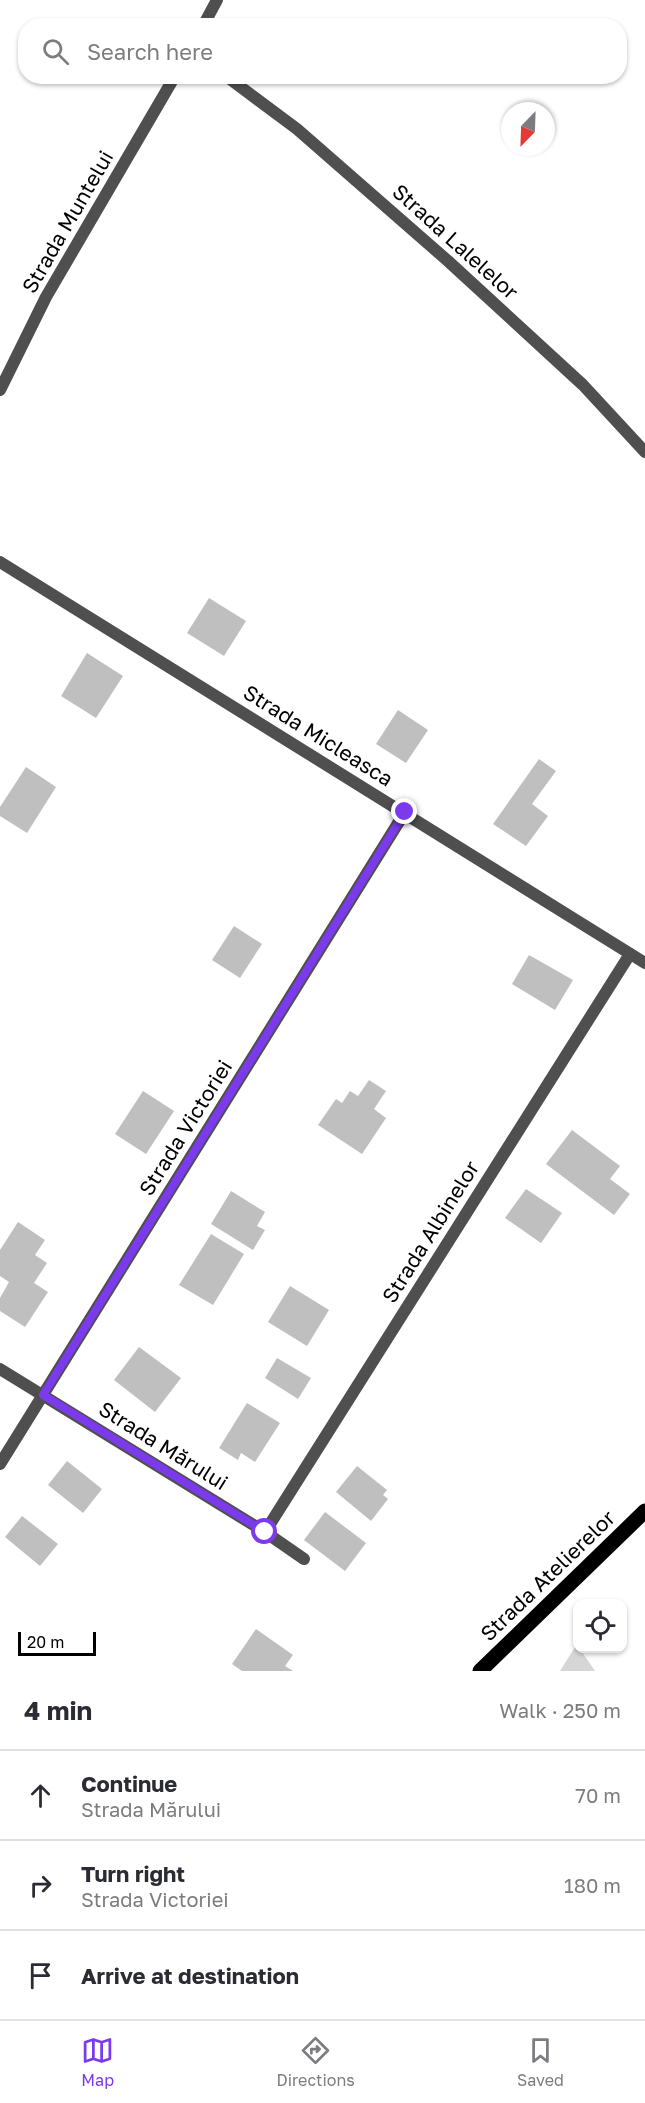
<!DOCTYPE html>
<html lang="en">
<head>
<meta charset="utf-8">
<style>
  :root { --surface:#fff; --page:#f7f7f7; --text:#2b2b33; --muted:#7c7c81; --line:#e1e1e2; --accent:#7c3aed }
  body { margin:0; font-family:"Golos Text",sans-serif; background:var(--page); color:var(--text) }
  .controls { position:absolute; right:18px; bottom:18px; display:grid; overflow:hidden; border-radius:12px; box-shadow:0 2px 4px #0004 }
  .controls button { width:54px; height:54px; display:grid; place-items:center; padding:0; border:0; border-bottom:2px solid var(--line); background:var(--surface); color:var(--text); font:30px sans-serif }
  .compass { position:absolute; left:501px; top:102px; width:54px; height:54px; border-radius:50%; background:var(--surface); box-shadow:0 2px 4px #0004; rotate:203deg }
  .scale { position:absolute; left:18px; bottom:15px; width:78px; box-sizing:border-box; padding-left:6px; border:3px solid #000; border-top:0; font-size:16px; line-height:21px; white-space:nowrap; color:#000; -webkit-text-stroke:4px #fff; paint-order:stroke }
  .stop { position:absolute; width:18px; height:18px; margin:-14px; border:4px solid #7c3aed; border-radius:50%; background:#fff }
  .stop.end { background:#7c3aed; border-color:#fff; box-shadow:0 2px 6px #0008 }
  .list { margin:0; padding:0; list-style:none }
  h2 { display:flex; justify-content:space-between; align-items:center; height:78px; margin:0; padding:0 24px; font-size:26px }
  h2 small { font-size:20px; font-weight:400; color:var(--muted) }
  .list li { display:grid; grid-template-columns:39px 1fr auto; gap:18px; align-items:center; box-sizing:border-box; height:90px; padding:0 24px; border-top:2px solid var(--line) }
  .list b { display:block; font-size:22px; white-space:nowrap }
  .list p { margin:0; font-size:20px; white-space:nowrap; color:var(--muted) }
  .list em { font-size:20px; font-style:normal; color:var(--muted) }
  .icon { flex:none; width:33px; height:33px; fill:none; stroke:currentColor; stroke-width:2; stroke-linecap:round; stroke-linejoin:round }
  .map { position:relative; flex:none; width:645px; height:1671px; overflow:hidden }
  .search { position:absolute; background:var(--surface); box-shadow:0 2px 4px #0004; left:18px; right:18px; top:18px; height:66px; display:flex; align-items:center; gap:15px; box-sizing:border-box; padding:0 21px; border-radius:24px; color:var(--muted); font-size:22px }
  .sheet { height:348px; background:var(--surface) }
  nav { display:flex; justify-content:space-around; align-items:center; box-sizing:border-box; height:84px; border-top:2px solid var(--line); background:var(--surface); font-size:16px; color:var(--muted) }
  nav a { display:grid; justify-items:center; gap:3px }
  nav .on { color:var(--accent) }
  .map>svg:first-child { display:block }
</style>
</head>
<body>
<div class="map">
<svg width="645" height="1671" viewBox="0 0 645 1671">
  <rect width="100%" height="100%" fill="#fff"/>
  <path fill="#d6d6d6" d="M577,1644L578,1648L580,1649L595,1671H560Z"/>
  <g fill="#bfbfbf">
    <path d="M209,598L246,621L224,656L187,633Z"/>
    <path d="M87,653L123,676L96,718L61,696Z"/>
    <path d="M398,710L428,730L406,763L376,744Z"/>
    <path d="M539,759L556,771L532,804L548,816L526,846L493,824Z"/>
    <path d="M26,767L56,787L27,833L0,816V807Z"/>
    <path d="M234,926L262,944L240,978L212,960Z"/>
    <path d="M529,955L573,980L555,1010L512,984Z"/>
    <path d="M369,1080L386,1091L374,1109L386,1118L362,1154L318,1125L336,1099L342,1103L350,1091L358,1096Z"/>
    <path d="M143,1091L174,1111L146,1154L115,1134Z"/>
    <path d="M572,1130L620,1166L610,1179L630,1194L614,1215L546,1164Z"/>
    <path d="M526,1189L562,1213L541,1243L505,1218Z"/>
    <path d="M231,1191L265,1212L257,1226L265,1230L253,1250L211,1224Z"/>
    <path d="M18,1222L45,1240L35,1255L47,1263L34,1283L48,1292L25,1327L0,1311V1298L9,1282L0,1276V1250Z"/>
    <path d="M211,1234L244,1254L213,1305L179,1285Z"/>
    <path d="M290,1286L329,1310L307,1346L268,1322Z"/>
    <path d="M139,1347L181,1378L155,1412L114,1380Z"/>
    <path d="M277,1358L311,1378L298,1399L265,1378Z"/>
    <path d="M247,1403L280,1423L255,1462L241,1453L238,1460L219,1448Z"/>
    <path d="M67,1461L102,1489L83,1513L48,1485Z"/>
    <path d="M357,1466L387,1490L383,1495L388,1499L371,1521L336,1492Z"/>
    <path d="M325,1512L366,1543L345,1571L304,1540Z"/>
    <path d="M22,1516L58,1544L40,1566L5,1537Z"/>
    <path d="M256,1629L293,1655L285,1666L293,1671H242L232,1664Z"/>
  </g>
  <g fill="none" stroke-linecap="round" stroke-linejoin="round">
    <g stroke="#4f4f4f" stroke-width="12">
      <path d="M203,26L217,0"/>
      <path d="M226,76L297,129L448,261L583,385L645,452"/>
      <path d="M0,390L46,297L175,76"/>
      <path d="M0,562L645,963"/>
      <path d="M0,1369L265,1532L304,1559"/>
      <path d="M0,1464L405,812"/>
      <path d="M265,1532L630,954"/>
    </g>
    <path stroke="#000" stroke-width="15" d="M480,1671L645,1511"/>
  </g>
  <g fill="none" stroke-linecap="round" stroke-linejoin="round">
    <path stroke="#7c3aed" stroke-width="8" d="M265,1532L43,1395L405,812"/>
  </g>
  <g text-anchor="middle" stroke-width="6" stroke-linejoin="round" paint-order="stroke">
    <g font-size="21" fill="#000" stroke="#fff">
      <text transform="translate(68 222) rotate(-60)" y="7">Strada Muntelui</text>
      <text transform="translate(455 242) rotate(42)" y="7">Strada Lalelelor</text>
      <text transform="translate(318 736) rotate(32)" y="7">Strada Micleasca</text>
      <text transform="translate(186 1128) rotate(-58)" y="7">Strada Victoriei</text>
      <text transform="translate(431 1232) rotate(-58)" y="7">Strada Albinelor</text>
      <text transform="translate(163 1446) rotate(32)" y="7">Strada Mărului</text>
      <text transform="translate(548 1576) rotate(-44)" y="7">Strada Atelierelor</text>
    </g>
  </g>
</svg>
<div class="controls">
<button><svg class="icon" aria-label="locate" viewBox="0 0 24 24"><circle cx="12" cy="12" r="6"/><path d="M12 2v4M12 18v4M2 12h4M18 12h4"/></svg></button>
</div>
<svg class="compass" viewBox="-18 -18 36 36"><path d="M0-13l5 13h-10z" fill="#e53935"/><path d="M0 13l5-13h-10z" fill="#7c7c81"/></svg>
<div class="scale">20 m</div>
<div class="stop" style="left:265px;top:1532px"></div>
<div class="stop end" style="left:405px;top:812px"></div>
<div class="search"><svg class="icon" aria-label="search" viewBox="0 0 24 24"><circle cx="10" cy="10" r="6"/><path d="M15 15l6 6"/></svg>Search here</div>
</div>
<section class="sheet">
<h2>4 min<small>Walk · 250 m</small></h2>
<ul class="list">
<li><svg class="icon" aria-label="ahead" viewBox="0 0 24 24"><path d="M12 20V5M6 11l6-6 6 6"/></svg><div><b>Continue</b><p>Strada Mărului</p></div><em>70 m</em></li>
<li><svg class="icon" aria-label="right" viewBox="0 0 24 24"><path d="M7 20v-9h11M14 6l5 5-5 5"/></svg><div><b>Turn right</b><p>Strada Victoriei</p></div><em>180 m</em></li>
<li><svg class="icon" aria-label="arrive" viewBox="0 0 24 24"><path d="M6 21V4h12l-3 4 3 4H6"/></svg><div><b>Arrive at destination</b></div></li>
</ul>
</section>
<nav>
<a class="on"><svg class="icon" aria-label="map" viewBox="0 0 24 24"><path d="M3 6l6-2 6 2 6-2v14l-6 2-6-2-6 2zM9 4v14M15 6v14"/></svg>Map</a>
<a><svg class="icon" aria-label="directions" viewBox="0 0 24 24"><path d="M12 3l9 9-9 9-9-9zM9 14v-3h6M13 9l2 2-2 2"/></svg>Directions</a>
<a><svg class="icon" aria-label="saved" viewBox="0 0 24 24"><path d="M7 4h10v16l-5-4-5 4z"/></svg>Saved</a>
</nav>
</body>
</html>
